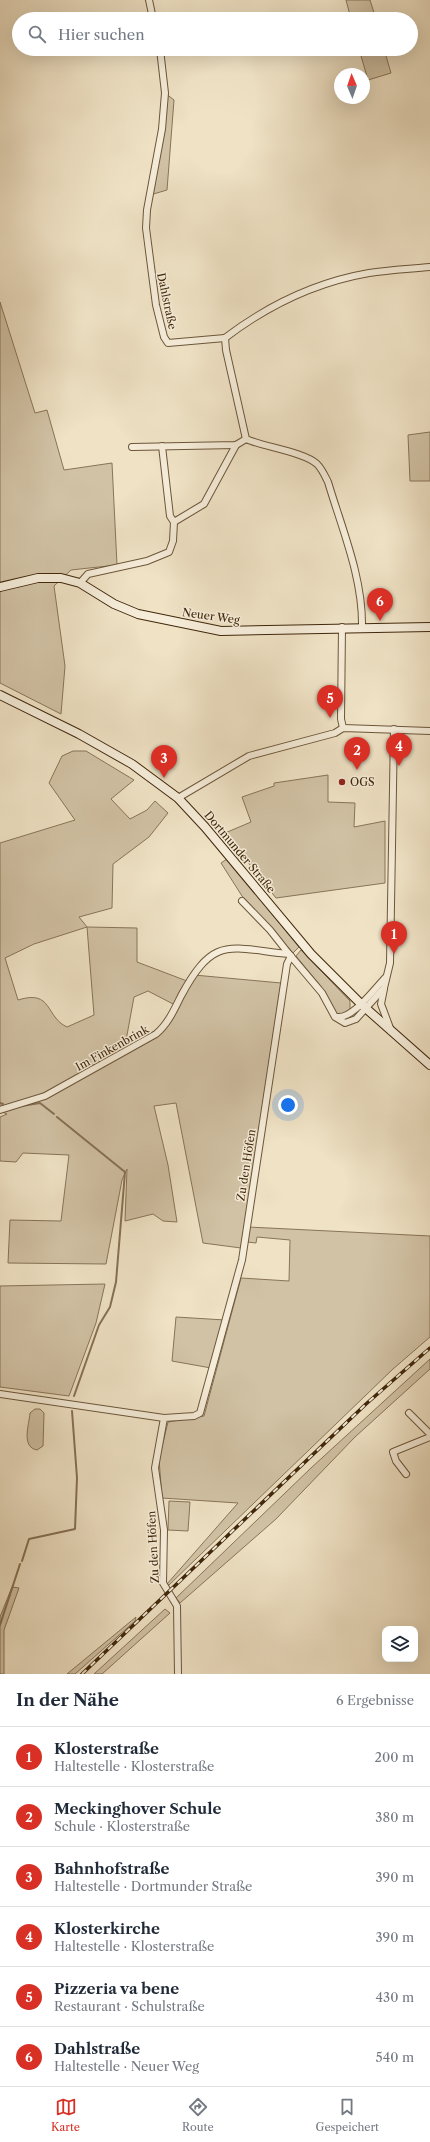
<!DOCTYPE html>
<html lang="de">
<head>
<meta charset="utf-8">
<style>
  :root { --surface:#fff; --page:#f2f2f3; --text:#1f2937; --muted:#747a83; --line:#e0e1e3; --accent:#d93025 }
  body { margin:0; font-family:"Libre Caslon Text",serif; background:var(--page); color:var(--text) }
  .controls { position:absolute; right:12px; bottom:12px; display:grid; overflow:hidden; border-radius:8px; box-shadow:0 4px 16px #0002 }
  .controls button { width:36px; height:36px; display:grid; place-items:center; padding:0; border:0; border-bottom:1px solid var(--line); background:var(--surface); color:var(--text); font:20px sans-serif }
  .compass { position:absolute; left:334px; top:68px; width:36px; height:36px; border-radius:50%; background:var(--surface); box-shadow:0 4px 16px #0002; rotate:358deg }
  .you { position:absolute; left:288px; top:1105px; width:14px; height:14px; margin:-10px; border:3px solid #fff; border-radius:50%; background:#1a73e8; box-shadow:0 0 0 6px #1a73e833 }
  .badge { display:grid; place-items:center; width:26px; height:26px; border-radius:50%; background:var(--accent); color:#fff; font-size:13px; font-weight:700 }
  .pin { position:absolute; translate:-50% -33px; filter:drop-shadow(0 1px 2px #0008) }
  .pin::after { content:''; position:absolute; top:21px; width:14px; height:12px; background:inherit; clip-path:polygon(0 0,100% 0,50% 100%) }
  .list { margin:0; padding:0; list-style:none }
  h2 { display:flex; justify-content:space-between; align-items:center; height:52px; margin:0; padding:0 16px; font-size:17px }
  h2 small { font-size:13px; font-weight:400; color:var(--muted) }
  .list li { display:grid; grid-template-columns:26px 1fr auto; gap:12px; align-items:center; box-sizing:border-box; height:60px; padding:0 16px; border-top:1px solid var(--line) }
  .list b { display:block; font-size:15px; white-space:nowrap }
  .list p { margin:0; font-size:13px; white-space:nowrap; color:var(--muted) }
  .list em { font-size:13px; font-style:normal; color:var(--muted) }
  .icon { flex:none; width:22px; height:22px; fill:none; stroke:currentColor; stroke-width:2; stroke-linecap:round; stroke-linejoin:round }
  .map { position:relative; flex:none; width:430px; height:1674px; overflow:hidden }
  .search { position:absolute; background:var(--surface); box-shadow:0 4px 16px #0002; left:12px; right:12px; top:12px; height:44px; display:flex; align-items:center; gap:10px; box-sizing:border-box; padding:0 14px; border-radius:22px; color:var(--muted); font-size:15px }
  .sheet { height:412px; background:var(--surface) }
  nav { display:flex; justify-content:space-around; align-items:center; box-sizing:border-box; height:56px; border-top:1px solid var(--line); background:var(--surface); font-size:11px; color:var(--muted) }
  nav a { display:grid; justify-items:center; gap:2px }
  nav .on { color:var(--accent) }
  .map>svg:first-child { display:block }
</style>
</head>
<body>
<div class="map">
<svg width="430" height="1674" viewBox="0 0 430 1674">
  <rect width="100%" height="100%" fill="#efe2c5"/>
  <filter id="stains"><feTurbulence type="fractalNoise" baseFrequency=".005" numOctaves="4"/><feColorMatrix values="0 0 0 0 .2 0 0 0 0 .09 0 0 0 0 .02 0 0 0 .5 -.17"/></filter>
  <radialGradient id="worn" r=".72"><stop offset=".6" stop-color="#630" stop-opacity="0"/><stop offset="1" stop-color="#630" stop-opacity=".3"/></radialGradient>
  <g fill="#d1c2a5" stroke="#887458" fill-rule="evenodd">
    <path d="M346,0H370L376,19H351Z"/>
    <path d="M359,49H384L391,73L368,80Z"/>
    <path d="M165,93L174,100L167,190L150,195Z"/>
    <path d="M0,302L35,413L47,410L64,470L112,463L117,565L71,570L54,586L65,666L61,714L0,683Z"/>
    <path d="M430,432V481H410L408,435Z"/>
    <path d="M73,751H86L134,780L111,799L130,819L147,810L155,801L168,813L149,837L113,864L112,908L79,917L87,927L137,928V962L187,981L175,1005L148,991L134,997L125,1046L127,1050L156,1036L194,975L281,983L241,1248L203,1243L176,1103L154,1106L168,1165L177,1222L163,1221L153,1214L125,1221L127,1169L122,1180L106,1264L8,1263L10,1220L61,1221L69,1155L23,1153L16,1162L0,1161V1117L7,1114L0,1111V843L75,820L49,783L62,756ZM87,927L94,1015L67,1027C45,1017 53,989 18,1000L5,958L34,944Z"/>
    <path d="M328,775V802L355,803L354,827L385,821V883L276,898L225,833L251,822L242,797L274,786V783Z"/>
    <path d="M227,859L299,947L293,953L242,896L221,863Z"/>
    <path d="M301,950L350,1001V1009L347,1013L338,1014L335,1012L320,985L296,956Z"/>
    <path d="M248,1227L430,1236V1337L393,1369L169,1585L167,1584L238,1503L162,1498L159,1459L168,1422L204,1416L241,1278L289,1281L290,1240L257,1237L256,1243L247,1242Z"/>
    <path d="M105,1284L96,1323L69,1396L0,1387V1286Z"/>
    <path d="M176,1317L225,1320L211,1368L172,1361Z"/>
    <path d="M430,1359V1369L355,1437L276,1519L180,1603L176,1598L311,1468Z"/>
    <path d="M35,1409H40L44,1413L43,1446L37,1450C21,1447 29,1425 30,1413Z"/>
    <path d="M169,1501L190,1502L188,1531L168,1530Z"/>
    <path d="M12,1587L19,1588L4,1630V1674H0V1617Z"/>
    <path d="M165,1609L170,1613L102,1674H94Z"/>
    <path d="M136,1617L135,1621L75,1674H67Z"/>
  </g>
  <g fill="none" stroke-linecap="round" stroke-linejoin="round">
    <g stroke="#867154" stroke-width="2">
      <path d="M0,1103L3,1104"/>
      <path d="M21,1106L40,1103L54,1114"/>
      <path d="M57,1117L125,1172L116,1282L110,1307L99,1325L74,1396"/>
      <path d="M22,1561L29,1539L75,1529L77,1478L72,1411"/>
      <path d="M0,1625L20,1564"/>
    </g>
    <g stroke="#6c5639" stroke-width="8">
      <g id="street">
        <path d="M149,0L153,19"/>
        <path d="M160,49L165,93L162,129L147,210L146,228L156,305L164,337L168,343L225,338"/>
        <path d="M225,338L226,350L246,439C264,447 304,452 317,464C322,469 325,476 328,482C342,529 363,578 362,627"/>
        <path d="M225,338C267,306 317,282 369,273C389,270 410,269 430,267"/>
        <path d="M162,446L170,516L174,522L204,504L236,445"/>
        <path d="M132,447L236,445L246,439"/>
        <path d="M80,583L88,574L147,561L169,552L173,541L174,522"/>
        <path d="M342,627L341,719L343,728"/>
        <path d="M178,798L249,756L335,733L343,728L430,731"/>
        <path d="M242,901L270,930L289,954"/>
        <path d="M384,989L381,1004L390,1028"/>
        <path d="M337,1017C353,1019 375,988 386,977"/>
        <path d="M0,1110L45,1096L156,1034C168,1024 174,1010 181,996C214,935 228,948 289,954L322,993L335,1017L345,1023L356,1019L384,988L390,963L394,729"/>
        <path d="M0,1394L164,1418"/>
        <path d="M409,1413L430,1434"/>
        <path d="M406,1474L396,1461L393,1452L430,1437"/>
        <path d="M178,1674L177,1606L163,1583L164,1530L155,1468L164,1418L194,1416L200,1413L242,1260L287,964L291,956"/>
      </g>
    </g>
    <g stroke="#40270a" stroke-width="10">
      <g id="secondary">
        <path d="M0,587L38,578H61L80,583L114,604L138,614L221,631L430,627"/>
        <path d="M0,695L79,734L132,764L178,798L205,827L311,954L361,1004L430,1065"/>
      </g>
    </g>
    <use href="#street" stroke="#f5ecd9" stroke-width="6"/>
    <use href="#secondary" stroke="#f5ecd9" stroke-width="8"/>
    <g stroke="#40270a" stroke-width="3.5">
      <path id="rail" d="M82,1674L366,1404L430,1348"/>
    </g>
    <use href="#rail" stroke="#f5ecd9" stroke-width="2" stroke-dasharray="6" stroke-linecap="butt"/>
  </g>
  <circle fill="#8f2418" stroke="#f5ecd9" stroke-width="1.5" cx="342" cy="782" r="4"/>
  <g text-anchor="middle" stroke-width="3" stroke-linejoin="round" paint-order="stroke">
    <g font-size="11" fill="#40270a" stroke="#f5ecd9">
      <text transform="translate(167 301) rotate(78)" y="4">Dahlstraße</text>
      <text transform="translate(211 616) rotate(8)" y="4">Neuer Weg</text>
      <text transform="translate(240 852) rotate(50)" y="4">Dortmunder Straße</text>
      <text transform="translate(112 1048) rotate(-29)" y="4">Im Finkenbrink</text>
      <text transform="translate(246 1165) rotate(-81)" y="4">Zu den Höfen</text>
      <text transform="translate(153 1547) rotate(-93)" y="4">Zu den Höfen</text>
    </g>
    <g font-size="11" fill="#40270a" stroke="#f5ecd9" text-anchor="start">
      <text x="350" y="786">OGS</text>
    </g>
  </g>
  <rect width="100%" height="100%" filter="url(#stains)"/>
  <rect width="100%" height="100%" fill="url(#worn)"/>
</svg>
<div class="controls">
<button><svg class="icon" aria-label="layers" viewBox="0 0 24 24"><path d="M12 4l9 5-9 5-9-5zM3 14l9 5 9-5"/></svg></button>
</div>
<svg class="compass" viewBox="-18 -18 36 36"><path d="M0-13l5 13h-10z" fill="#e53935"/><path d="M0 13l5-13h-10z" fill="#747a83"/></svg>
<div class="you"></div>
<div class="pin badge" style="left:394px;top:954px">1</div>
<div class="pin badge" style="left:357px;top:770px">2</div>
<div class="pin badge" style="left:164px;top:778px">3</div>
<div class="pin badge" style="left:399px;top:766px">4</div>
<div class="pin badge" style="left:330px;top:718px">5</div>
<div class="pin badge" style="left:380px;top:621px">6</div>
<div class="search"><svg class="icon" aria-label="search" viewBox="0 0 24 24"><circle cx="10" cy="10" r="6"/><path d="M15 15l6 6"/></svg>Hier suchen</div>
</div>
<section class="sheet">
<h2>In der Nähe<small>6 Ergebnisse</small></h2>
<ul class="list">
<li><span class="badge">1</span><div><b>Klosterstraße</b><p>Haltestelle · Klosterstraße</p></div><em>200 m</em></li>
<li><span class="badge">2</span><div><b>Meckinghover Schule</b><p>Schule · Klosterstraße</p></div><em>380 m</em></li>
<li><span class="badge">3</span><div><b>Bahnhofstraße</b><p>Haltestelle · Dortmunder Straße</p></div><em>390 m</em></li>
<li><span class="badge">4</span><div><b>Klosterkirche</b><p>Haltestelle · Klosterstraße</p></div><em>390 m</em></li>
<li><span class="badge">5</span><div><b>Pizzeria va bene</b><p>Restaurant · Schulstraße</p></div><em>430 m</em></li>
<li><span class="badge">6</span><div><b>Dahlstraße</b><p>Haltestelle · Neuer Weg</p></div><em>540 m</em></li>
</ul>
</section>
<nav>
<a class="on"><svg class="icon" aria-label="map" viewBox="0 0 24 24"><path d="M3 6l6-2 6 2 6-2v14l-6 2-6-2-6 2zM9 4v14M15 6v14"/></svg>Karte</a>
<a><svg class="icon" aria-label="directions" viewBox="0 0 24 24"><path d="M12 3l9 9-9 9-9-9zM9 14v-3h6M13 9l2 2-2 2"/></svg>Route</a>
<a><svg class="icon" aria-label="saved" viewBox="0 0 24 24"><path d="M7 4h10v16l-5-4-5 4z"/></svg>Gespeichert</a>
</nav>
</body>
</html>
